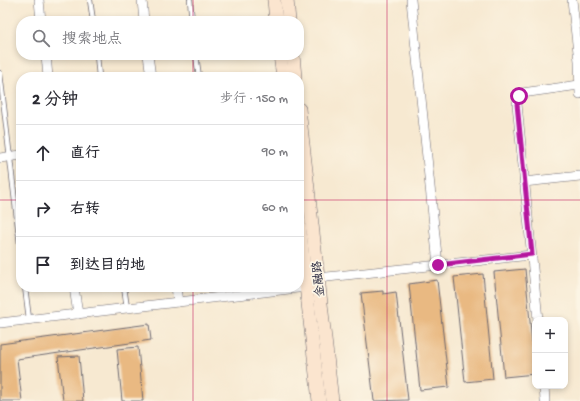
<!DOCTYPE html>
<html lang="zh">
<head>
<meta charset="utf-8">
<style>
  :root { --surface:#fff; --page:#f2f2f3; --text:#2b2b33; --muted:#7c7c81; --line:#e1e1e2 }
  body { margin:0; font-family:"Gochi Hand","LXGW WenKai TC",sans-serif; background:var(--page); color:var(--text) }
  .controls { position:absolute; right:12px; bottom:12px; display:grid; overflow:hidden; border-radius:8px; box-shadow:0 2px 6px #0003 }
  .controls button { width:36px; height:36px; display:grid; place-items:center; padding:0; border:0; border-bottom:1px solid var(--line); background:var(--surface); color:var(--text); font:20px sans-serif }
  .stop { position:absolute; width:12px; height:12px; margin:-9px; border:3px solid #b5179e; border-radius:50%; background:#fff }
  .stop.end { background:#b5179e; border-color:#fff; box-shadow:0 1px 4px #0008 }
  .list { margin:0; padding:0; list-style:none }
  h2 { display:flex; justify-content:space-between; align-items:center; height:52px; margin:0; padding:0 16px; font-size:17px }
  h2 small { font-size:13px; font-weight:400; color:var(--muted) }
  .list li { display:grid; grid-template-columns:26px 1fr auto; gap:12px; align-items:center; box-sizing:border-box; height:56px; padding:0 16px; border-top:1px solid var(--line) }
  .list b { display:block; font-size:15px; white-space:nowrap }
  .list em { font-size:13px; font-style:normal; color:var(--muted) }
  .icon { flex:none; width:22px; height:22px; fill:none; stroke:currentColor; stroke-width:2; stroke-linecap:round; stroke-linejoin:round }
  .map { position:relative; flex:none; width:580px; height:401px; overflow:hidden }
  .search { position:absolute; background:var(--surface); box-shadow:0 2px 6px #0003; left:16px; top:16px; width:288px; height:44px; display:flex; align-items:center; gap:10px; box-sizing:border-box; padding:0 14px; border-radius:16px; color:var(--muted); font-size:15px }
  .panel { position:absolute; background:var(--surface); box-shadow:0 2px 6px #0003; left:16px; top:72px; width:288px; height:220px; border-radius:16px }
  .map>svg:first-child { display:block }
</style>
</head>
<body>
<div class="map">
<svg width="580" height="401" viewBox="0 0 580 401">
  <rect width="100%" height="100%" fill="#fcf5e5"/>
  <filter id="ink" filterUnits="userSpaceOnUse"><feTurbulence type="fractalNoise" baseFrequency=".025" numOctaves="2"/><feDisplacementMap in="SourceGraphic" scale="8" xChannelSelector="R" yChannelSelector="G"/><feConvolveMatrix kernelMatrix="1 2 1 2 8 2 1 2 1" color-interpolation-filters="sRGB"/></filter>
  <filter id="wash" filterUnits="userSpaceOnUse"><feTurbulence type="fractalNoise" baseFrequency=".012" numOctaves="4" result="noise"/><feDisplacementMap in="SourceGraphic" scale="16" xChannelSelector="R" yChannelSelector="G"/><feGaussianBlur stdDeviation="0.9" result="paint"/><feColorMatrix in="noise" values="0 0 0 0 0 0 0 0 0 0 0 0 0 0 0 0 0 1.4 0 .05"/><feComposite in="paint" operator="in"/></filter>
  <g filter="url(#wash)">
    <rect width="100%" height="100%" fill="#f7e9d1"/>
    <g id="blocks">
      <g fill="#e9b982">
        <path d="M525,269L535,374L504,377L494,272Z"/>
        <path d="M483,274L493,379L465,382L454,277Z"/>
        <path d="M437,280L449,387L420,390L409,284Z"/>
        <path d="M383,291V294L396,292L408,400L374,401L361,293Z"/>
        <path d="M149,324L151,340L17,359L22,401H0V344Z"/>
        <path d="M138,347L143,401H122L117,349Z"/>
        <path d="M79,356L83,401H63L58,357Z"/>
      </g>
    </g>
  </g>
  <g filter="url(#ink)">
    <use href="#blocks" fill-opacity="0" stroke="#6d6870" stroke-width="1"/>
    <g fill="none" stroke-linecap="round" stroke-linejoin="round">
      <g stroke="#6d6870" stroke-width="6">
        <g id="service">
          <path d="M90,0L93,21"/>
          <path d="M190,0L192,21"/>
          <path d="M97,55L99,77"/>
          <path d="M196,55L199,77"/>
          <path d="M0,73L21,253"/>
          <path d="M25,287L29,319"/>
          <path d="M124,287L127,308"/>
        </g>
      </g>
      <g stroke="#6d6870" stroke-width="10">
        <g id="minor">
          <path d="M39,0L41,21"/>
          <path d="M142,0L144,21"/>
          <path d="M411,0L438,265"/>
          <path d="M572,0L579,61L580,94"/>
          <path d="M46,55L48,77"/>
          <path d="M148,55L151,77"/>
          <path d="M0,158L21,155"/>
          <path d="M524,182L580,176"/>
          <path d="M318,278L531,255"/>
          <path d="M74,287L78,314"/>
          <path d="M176,287L178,302"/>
          <path d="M538,320L517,104L519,96L522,93L579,85"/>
          <path d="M0,323L306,287"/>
          <path d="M544,386L545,401"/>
        </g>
      </g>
      <g stroke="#6d6870" stroke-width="14">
        <g id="secondary">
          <path d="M274,0L276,21"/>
          <path d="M287,0L289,21"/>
          <path d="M280,55L283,77"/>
          <path d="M293,55L295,77"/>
          <path d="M299,109L332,401"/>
          <path d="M299,223L319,401"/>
        </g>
      </g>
      <use href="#service" stroke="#fff" stroke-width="4.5"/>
      <use href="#minor" stroke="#fff" stroke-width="9"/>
      <use href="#secondary" stroke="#fbe5cf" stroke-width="13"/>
    </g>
  </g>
  <g fill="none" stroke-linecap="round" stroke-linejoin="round" filter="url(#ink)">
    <path stroke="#b5179e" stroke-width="5" d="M438,265L532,254L517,104L519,96"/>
  </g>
  <path fill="none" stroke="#c2185b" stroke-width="1" stroke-opacity="0.55" d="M193,0V21M387,0V401M193,55V77M0,200H21M299,200H580M193,287V401"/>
  <g text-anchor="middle" stroke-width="3.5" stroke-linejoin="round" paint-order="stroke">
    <g font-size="12" fill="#22223b" stroke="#fcf5e5">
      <text transform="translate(318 279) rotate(-96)" y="4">金融路</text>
    </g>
  </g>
</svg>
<div class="controls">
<button>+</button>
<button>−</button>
</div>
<div class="stop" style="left:519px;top:96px"></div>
<div class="stop end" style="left:438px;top:265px"></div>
<div class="search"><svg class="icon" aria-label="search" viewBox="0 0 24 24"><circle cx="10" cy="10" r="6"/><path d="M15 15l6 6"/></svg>搜索地点</div>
<section class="panel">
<h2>2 分钟<small>步行 · 150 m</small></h2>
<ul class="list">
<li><svg class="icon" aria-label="ahead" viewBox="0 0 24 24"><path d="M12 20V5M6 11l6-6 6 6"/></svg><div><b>直行</b></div><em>90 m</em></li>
<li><svg class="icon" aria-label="right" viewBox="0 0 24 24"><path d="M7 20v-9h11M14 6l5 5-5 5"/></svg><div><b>右转</b></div><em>60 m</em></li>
<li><svg class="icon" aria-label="arrive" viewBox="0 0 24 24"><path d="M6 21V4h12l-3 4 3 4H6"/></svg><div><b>到达目的地</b></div></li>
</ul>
</section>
</div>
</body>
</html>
